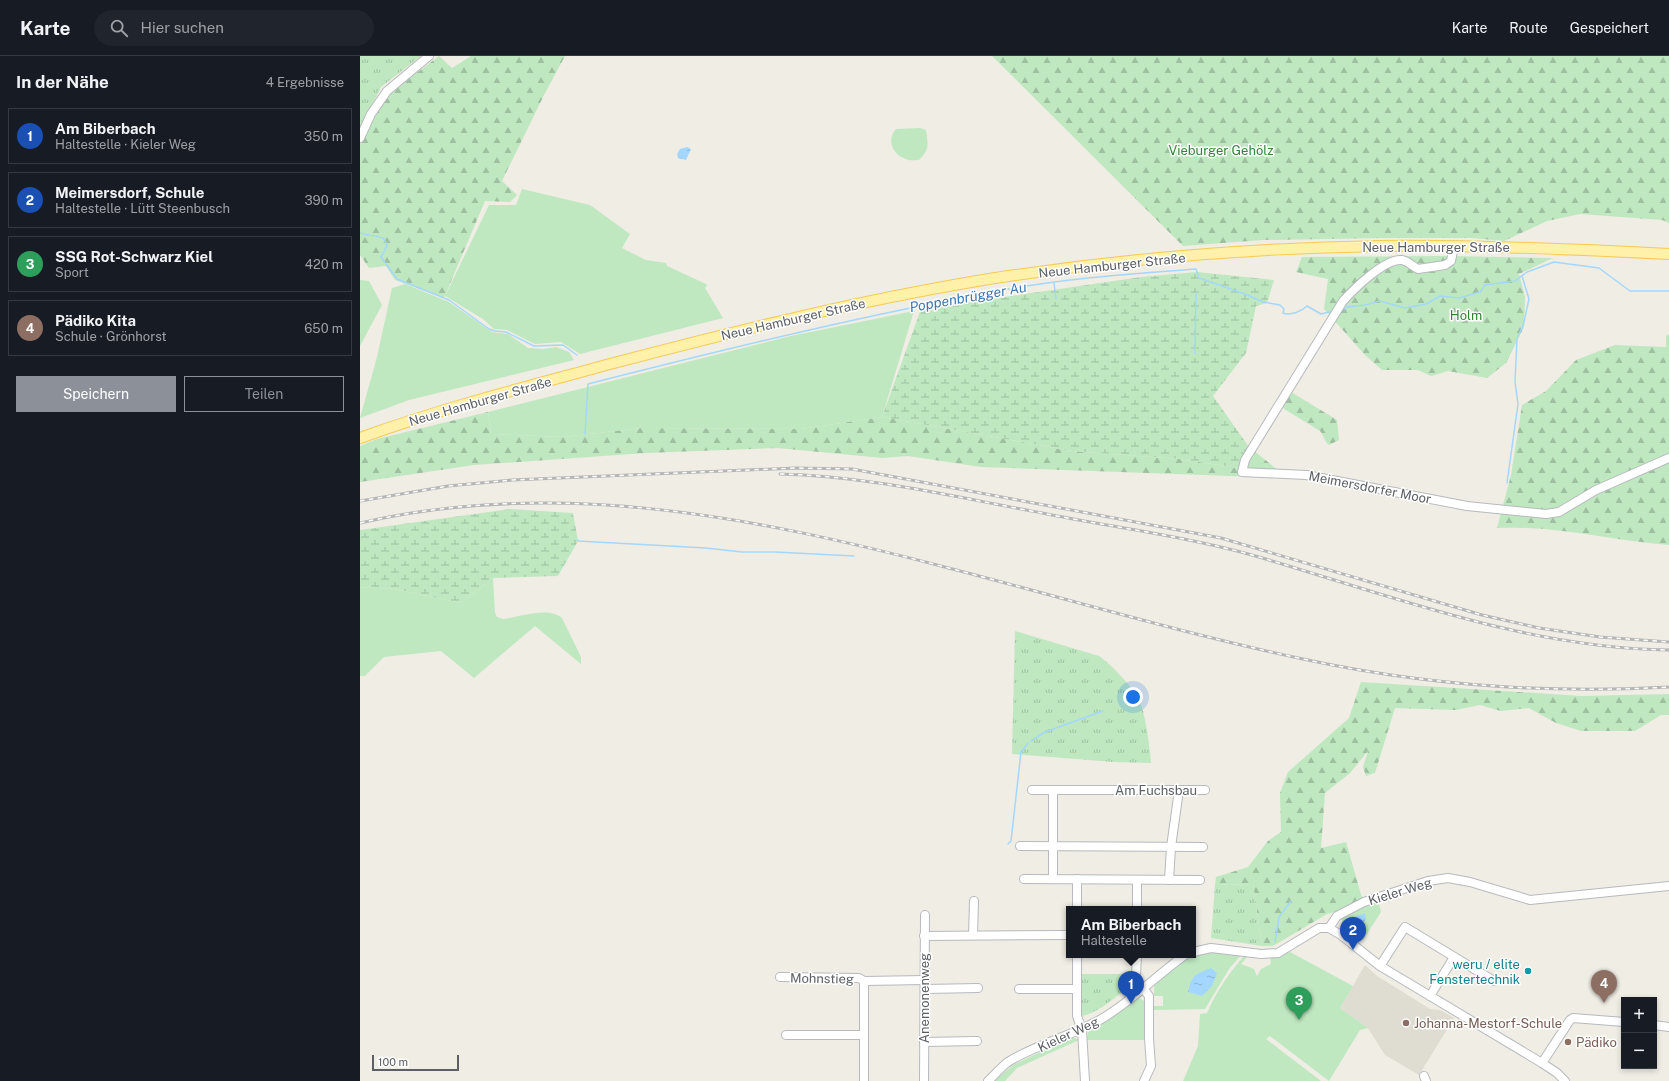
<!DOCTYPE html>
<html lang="de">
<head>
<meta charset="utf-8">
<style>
  :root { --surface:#171b24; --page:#20242c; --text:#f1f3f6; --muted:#9ea1a6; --line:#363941; --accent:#8c9099 }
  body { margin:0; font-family:"Public Sans",sans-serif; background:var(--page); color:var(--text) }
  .controls { position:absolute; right:12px; bottom:12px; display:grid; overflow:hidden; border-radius:0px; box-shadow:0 2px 6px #0003 }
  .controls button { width:36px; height:36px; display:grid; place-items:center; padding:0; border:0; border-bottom:1px solid var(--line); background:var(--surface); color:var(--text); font:20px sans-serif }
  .scale { position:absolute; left:12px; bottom:10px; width:87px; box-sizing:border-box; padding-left:4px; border:2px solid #5c6065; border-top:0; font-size:11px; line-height:14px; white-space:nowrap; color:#5c6065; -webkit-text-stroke:3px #fff; paint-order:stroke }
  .you { position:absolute; left:773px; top:641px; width:14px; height:14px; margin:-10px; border:3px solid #fff; border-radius:50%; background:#1a73e8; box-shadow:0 0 0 6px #1a73e833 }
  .badge { display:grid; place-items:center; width:26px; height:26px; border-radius:50%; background:var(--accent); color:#fff; font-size:13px; font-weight:700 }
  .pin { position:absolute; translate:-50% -33px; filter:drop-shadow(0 1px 2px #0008) }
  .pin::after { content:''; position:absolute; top:21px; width:14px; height:12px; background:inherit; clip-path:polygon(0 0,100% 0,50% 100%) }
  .popup { position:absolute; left:706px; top:850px; width:130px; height:52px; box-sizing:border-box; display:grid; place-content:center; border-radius:0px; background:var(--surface); filter:drop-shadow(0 1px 3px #0005); font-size:13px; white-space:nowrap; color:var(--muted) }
  .popup b { font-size:15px; color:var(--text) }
  .popup::after { content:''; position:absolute; left:50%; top:100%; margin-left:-8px; border:8px solid transparent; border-top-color:var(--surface) }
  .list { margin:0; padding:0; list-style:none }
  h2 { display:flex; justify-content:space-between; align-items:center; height:52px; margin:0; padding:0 16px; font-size:17px }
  h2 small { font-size:13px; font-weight:400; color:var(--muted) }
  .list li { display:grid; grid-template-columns:26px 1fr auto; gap:12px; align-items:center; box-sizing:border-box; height:56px; margin:0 8px 8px; padding:0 8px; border:1px solid var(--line); border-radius:0px }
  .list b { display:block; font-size:15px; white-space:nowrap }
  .list p { margin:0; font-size:13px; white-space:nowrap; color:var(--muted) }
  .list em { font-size:13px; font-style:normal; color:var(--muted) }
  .actions { display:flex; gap:8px; padding:12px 16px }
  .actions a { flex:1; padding:9px 0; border:1px solid var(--accent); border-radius:0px; text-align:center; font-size:14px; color:var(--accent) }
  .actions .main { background:var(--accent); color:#fff }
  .icon { flex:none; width:22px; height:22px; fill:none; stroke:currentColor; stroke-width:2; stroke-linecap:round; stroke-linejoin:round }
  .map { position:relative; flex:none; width:1309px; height:1025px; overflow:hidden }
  header { display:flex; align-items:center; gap:24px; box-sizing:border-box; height:56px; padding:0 20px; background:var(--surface); border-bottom:1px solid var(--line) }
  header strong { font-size:19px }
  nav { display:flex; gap:22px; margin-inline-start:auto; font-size:14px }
  .search { width:280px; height:36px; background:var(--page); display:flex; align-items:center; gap:10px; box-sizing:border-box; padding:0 14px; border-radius:22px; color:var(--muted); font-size:15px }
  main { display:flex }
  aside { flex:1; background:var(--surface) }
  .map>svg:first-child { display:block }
</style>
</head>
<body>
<header>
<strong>Karte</strong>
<div class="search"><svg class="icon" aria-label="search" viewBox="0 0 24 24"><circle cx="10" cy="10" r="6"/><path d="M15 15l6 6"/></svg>Hier suchen</div>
<nav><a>Karte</a><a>Route</a><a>Gespeichert</a></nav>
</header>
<main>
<aside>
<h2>In der Nähe<small>4 Ergebnisse</small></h2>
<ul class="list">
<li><span class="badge" style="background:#1a4fb4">1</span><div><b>Am Biberbach</b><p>Haltestelle · Kieler Weg</p></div><em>350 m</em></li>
<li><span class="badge" style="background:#1a4fb4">2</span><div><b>Meimersdorf, Schule</b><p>Haltestelle · Lütt Steenbusch</p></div><em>390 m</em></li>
<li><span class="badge" style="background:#2e9e5b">3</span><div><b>SSG Rot-Schwarz Kiel</b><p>Sport</p></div><em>420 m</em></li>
<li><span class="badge" style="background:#8d6e63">4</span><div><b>Pädiko Kita</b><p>Schule · Grönhorst</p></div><em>650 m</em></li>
</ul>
<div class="actions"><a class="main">Speichern</a><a>Teilen</a></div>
</aside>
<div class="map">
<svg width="1309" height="1025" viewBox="0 0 1309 1025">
  <defs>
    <pattern id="forest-firs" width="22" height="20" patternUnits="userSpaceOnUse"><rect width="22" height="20" fill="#bfe8c0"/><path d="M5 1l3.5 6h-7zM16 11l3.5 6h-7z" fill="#9ebfa0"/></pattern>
    <pattern id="wetland-marsh" width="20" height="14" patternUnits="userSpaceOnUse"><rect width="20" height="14" fill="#bfe8c0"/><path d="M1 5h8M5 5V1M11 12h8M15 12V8" fill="none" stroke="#9ebfa0"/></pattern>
    <pattern id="park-tufts" width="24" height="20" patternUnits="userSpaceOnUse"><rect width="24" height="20" fill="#bfe8c0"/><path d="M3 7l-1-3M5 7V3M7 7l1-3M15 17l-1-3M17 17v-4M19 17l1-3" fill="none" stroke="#9ebfa0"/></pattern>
    <pattern id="water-ripples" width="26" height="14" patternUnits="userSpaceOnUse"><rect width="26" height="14" fill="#a4d7ff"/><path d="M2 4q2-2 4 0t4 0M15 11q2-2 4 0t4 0" fill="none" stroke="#89b2d2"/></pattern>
  </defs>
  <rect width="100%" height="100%" fill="#efede4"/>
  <path fill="#dfdcd2" d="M1005,909L1017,920L1070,953L1080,954L1094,962L1059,1019L1025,999L1008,972L980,952Z"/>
  <g fill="#bfe8c0">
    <path d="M560,72L566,74C568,89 570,93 559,104C555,104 550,105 546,103C533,99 526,84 536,73Z"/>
    <path d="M162,133L230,149L270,178L262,192L286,204L306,207L307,210L346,228L347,230L345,232L363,262L220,298L201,286L175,288L147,274L134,273L123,263L85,240L129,149H156Z"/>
    <path d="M0,224L9,225L22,249L0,290Z"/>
    <path d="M45,228L89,246L132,276L148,278L168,292L183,293L196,291L209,296L214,304L49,344L0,362L17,301L32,232Z"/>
    <path d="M554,255L522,361L441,373L282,372L202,381L131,378L128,356L431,280Z"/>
    <path d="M133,522L135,557L137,561L143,563C160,561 188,550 202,562L221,601V608L175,570L114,622L81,595L24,601L5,620H0V531L34,533L101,547Z"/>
    <path d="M1018,844L1021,856L1003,884L983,871L981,860Z"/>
    <path d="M849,894L881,899L869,913L845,953L794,954V950H803V940H794V931L798,924L828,901Z"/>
    <path d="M930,896L993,930L980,952L1008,972L1000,974L969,1025L910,980L906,983L961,1025H823L838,990L840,958L847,957C856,936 869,917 884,900H888L881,908L894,913L897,920L901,913L911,908L910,902Z"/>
    <path d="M779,942L786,946V984H727L728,977L731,973Z"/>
    <path d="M712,981L719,984L657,1012L645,1025H634L653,1009Z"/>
  </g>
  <g fill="url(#forest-firs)">
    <path d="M79,0L92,12L111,0H205L184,39L142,125L157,139L150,146L125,145L84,242L35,224L26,210L9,212L0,199V88L13,59L30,37Z"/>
    <path d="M632,0H1309V167L1302,164L1220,158L1187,165L1144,185L1112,182H1022L903,184L823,190Z"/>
    <path d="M1088,200L1193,202L1159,218L1165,241L1164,271L1146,307L1127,322L1088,315L1071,320L1058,314H1022L1005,299L964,253L968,223L936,216L942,201Z"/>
    <path d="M1309,278V489C1252,485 1195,469 1137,472L1151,419L1162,349L1186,335L1216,304L1255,289L1306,291V280Z"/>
    <path d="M931,336L977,364L979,384L969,389C964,385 964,380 960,375L921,351Z"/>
    <path d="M128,356L131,378L202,381L282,372L441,373L522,361L712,395L819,403L879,412L889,391L928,422L621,411L548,400L522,402L418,392L286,397L114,409L0,426V390L17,383Z"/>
    <path d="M1001,626L1222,640L1309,638V659H1301L1275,675H1221L1196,667L1169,652L1141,655L1120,649L1096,654L1035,652L1015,717L1006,720L1003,711L1008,695L990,717L965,737L961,792L986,786L1002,842L979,855L967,858L913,890H902L893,828L855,829L856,821L888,811L908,785L921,776L920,737L928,716L989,662Z"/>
  </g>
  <g fill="url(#wetland-marsh)">
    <path d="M837,216L914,224L907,247L896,250L886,297L853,340L889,391L879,412L819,403L712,395L522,361L561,253L781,221Z"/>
    <path d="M150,453L213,457L218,485L198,520L133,522L101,547L34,533L0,531V474Z"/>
  </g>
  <g fill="url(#park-tufts)">
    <path d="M0,0H61L21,31L0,73Z"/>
    <path d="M655,575L739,600C750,607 773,632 779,643C785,656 790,692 791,707L754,706L652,698Z"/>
    <path d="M893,828L902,890L851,882L855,829Z"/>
    <path d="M721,918H773L774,927C762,936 734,961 719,960Z"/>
  </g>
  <g fill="url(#water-ripples)">
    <path d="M327,91L331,93L326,104L318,102L317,98L320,93Z"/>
    <path d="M1005,857L1006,863L1000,870H995L992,868L995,861Z"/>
    <path d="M851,912L857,917L852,930L842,940L828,936C832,919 835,918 851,912Z"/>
  </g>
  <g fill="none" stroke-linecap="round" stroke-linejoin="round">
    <g stroke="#a4d7ff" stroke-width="1.5">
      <path d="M0,177C8,180 19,179 24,183L27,190L21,201L37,223L89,244L129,273L135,275L146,276L174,290L203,289L217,299"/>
      <path d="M694,227L696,243"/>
      <path d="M982,254L987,251L1005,249L1020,245L1045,252L1066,248L1080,240L1099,242L1120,236L1125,229L1155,225L1167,216L1194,206L1239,212L1270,235H1309"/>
      <path d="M835,298L836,237"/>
      <path d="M225,378L228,328C366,293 504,259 644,234C707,222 772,218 836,213L839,222L885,238L903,246L920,249L924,253L923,257C931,260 942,255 947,250L961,258L973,255"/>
      <path d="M1147,427L1158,348L1155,326L1157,282L1163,270L1169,243L1162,220"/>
      <path d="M218,484V485L346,492L382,496H415L494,500"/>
      <path d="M671,685L685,676L743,655"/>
      <path d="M648,788L651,785L661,696L668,687"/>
      <path d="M915,886L919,861L931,845"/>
    </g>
    <g stroke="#b6babe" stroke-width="10">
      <g id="minor">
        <path d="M0,82L11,58L27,35L69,0"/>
        <path d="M1094,190L1091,205L1085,209L1058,213C1052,210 1048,205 1042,204C1025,202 994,233 983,245L885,404L882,416L946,419L1107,450L1186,458L1199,456L1236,434L1309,402"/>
        <path d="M672,734H845"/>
        <path d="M660,790L843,791"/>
        <path d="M664,823L840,824"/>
        <path d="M693,823V734"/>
        <path d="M717,823V853"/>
        <path d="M777,824V853"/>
        <path d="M809,824L811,791L819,734"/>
        <path d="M969,872L977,860L1004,846L1068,825L1088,822L1110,826L1170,844L1309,830"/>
        <path d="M613,879L614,845"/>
        <path d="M564,880L709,879"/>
        <path d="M833,896L851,892L901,898L918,897L959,872H969L981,879L1020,910L1182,1007L1197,1017L1205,1025"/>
        <path d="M717,899V960L722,974L725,1025"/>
        <path d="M777,899L776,920L778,926L789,940V982L791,1010L784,1025"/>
        <path d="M1020,910L1045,871L1134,925"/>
        <path d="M420,921L499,922L504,925L565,924"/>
        <path d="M504,925V1025"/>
        <path d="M565,933L618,932"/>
        <path d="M659,933H717"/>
        <path d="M1070,940L1094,901"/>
        <path d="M1294,969L1309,971"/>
        <path d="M426,979H504"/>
        <path d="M564,986L617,985"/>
        <path d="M1182,1007L1210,964L1213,962L1264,966"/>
        <path d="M1064,1020L1066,1025"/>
        <path d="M564,1025L565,859"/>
        <path d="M628,1025C635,1019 641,1011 648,1006C676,988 713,980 743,962C773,944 797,919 825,899"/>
      </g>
    </g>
    <g stroke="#f7ca55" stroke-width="12">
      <path id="major" d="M0,382C82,352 166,331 250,308C375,275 501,244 629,223C758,203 890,192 1022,190C1117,189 1213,193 1309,198"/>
    </g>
    <use href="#minor" stroke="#fff" stroke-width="8"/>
    <use href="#major" stroke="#fff1a9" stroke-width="10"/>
    <g stroke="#b5b6b6" stroke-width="3">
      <g id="rail">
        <path d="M420,418C508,420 595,441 682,457C751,471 824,480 892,499C1030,539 1164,592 1309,594"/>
        <path d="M0,445L88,430L152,424L436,412L492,413L861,482L1122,559L1179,572L1240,581L1309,586"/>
        <path d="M0,467C195,422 390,460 581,510C701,541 821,577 943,603C1063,629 1187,638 1309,631"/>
      </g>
    </g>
    <use href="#rail" stroke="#fff" stroke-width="1.5" stroke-dasharray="4.5" stroke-linecap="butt"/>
  </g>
  <circle fill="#0f9aa8" stroke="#fff" stroke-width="1.5" cx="1168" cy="915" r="4"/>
  <g fill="#8d6e63" stroke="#fff" stroke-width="1.5">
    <circle cx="1046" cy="967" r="4"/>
    <circle cx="1208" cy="986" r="4"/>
  </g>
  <g text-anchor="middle" stroke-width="3" stroke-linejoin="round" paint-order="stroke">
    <g font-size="13" fill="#318636" stroke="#fff">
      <text x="861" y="99">Vieburger Gehölz</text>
      <text x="1106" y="264">Holm</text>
    </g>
    <g font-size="13" fill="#5c6065" stroke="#fff">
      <text x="1076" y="196">Neue Hamburger Straße</text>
      <text transform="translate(752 209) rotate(-6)" y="5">Neue Hamburger Straße</text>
      <text transform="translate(433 263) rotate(-13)" y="5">Neue Hamburger Straße</text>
      <text transform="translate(120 345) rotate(-16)" y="5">Neue Hamburger Straße</text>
      <text transform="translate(1010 431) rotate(11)" y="5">Meimersdorfer Moor</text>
      <text x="796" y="739">Am Fuchsbau</text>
      <text transform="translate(1040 835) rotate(-17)" y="5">Kieler Weg</text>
      <text transform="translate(462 922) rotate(1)" y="5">Mohnstieg</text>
      <text transform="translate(564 942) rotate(-90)" y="5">Anemonenweg</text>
      <text transform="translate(708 978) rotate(-25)" y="5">Kieler Weg</text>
    </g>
    <g font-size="13" fill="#0d838f" stroke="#fff" text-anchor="end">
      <text x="1160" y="913">weru / elite<tspan x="1160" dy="15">Fenstertechnik</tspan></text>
    </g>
    <g font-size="13" fill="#785e54" stroke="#fff" text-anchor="start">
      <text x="1054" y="972">Johanna-Mestorf-Schule</text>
      <text x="1216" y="991">Pädiko</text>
    </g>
    <g font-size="14" font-style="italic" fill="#3c77b6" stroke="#fff">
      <text transform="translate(608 241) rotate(-10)" y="5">Poppenbrügger Au</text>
    </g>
  </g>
</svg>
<div class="controls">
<button>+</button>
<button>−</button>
</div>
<div class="scale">100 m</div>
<div class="you"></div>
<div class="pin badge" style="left:771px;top:948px;background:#1a4fb4">1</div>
<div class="popup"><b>Am Biberbach</b>Haltestelle</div>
<div class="pin badge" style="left:993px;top:894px;background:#1a4fb4">2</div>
<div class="pin badge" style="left:939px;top:964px;background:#2e9e5b">3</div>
<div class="pin badge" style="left:1244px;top:947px;background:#8d6e63">4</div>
</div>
</main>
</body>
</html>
